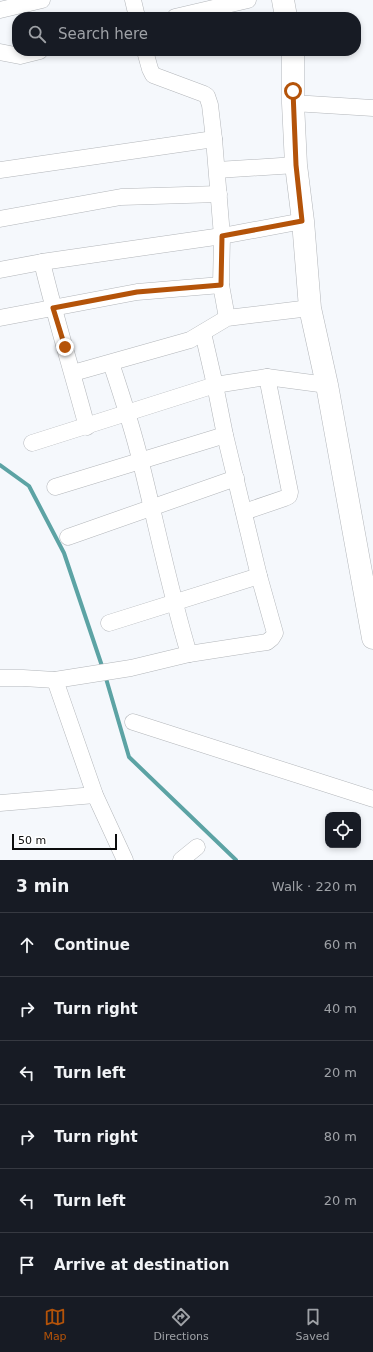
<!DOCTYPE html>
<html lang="en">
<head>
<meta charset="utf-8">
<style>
  :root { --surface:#171b24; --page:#242831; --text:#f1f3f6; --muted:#9ea1a6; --line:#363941; --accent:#b45309 }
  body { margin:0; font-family:"DejaVu Sans",sans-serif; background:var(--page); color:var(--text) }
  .controls { position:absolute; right:12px; bottom:12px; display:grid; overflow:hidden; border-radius:8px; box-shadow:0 2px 6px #0003 }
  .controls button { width:36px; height:36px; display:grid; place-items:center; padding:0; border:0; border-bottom:1px solid var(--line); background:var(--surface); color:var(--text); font:20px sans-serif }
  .scale { position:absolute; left:12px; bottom:10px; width:105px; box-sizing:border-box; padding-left:4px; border:2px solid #0c0d0e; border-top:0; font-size:11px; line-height:14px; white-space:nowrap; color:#0c0d0e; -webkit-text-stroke:3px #fff; paint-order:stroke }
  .stop { position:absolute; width:12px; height:12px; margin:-9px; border:3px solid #b45309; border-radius:50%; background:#fff }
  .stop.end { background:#b45309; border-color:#fff; box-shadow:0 1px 4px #0008 }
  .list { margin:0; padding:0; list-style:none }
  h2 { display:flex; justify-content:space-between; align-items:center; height:52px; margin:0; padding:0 16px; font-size:17px }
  h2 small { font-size:13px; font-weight:400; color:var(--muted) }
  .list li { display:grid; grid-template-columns:26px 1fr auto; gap:12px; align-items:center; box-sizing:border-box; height:64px; padding:0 16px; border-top:1px solid var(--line) }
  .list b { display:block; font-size:15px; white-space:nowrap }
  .list em { font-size:13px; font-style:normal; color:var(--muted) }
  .icon { flex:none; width:22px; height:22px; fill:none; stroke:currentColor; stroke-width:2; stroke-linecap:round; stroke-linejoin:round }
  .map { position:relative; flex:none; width:373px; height:860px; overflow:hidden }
  .search { position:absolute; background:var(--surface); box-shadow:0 2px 6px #0003; left:12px; right:12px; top:12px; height:44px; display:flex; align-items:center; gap:10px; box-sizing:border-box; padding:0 14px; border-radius:16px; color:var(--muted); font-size:15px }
  .sheet { height:436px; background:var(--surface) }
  nav { display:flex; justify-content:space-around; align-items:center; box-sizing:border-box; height:56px; border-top:1px solid var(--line); background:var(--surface); font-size:11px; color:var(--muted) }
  nav a { display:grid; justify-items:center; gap:2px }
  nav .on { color:var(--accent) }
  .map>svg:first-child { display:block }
</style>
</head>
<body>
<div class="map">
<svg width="373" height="860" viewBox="0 0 373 860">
  <rect width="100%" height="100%" fill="#f5f8fc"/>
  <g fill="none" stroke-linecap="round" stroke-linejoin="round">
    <g stroke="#5ca3a4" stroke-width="4">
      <path d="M0,465L29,486L64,553L103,669"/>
      <path d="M105,675L129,757L236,860"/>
    </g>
    <g stroke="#b3b6ba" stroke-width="17">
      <g id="street">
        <path d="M133,0L137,17"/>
        <path d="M0,10L42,0"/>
        <path d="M175,17L248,0"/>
        <path d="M145,51L150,69L153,75L204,94L207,96L210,105L214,139L222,236L221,285L227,318"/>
        <path d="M0,52L20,56L40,51"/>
        <path d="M293,103L373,108"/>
        <path d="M0,170L214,139"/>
        <path d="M217,170L296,165"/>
        <path d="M0,219L121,197L219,194"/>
        <path d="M42,262C55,317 72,371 87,427"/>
        <path d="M0,270L42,262L222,236L303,221"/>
        <path d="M0,318L137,292L221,285"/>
        <path d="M203,333L215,385L225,435L259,576"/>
        <path d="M111,363C122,396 133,429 141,463C157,527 170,591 189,654"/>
        <path d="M73,373L190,340L227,318L310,308"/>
        <path d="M32,443L215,385L267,377L327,385"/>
        <path d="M55,487L225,435"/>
        <path d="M244,512L285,498L289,496L290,492L267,377"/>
        <path d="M68,537L236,478"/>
        <path d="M0,678H23L55,680L131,668L189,654L267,642L272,638L275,633L259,576L109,623"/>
        <path d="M55,680L95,795L125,860"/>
        <path d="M133,722L373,799"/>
        <path d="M0,803L95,795"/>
        <path d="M181,860L197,847"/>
      </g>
    </g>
    <g stroke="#b3b6ba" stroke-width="23">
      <g id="secondary">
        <path d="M283,0L286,17"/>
        <path d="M293,51V103L296,165L303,221L310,308L327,385L373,638"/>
      </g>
    </g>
    <use href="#street" stroke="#fff" stroke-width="16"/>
    <use href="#secondary" stroke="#fff" stroke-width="22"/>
  </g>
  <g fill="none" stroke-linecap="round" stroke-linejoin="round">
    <path stroke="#b45309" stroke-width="5" d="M65,347L53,308L137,292L221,285L222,236L302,221L296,165L293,91"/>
  </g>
</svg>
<div class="controls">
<button><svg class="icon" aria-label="locate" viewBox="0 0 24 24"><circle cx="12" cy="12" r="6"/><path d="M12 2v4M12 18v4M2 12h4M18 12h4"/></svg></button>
</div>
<div class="scale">50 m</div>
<div class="stop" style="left:293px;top:91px"></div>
<div class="stop end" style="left:65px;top:347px"></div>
<div class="search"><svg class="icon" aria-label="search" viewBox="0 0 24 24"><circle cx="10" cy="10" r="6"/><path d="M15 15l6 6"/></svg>Search here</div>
</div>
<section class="sheet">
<h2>3 min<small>Walk · 220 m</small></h2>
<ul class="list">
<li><svg class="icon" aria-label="ahead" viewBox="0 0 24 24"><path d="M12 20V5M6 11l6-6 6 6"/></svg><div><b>Continue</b></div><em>60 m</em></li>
<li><svg class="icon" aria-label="right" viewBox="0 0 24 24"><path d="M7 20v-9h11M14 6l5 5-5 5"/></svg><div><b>Turn right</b></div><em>40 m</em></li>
<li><svg class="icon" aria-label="left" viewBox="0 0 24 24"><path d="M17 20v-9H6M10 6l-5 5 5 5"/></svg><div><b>Turn left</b></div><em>20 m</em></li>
<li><svg class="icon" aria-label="right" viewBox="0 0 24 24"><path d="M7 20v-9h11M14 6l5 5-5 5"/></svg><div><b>Turn right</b></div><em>80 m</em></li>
<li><svg class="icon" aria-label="left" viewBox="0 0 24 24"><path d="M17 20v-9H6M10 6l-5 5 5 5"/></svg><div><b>Turn left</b></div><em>20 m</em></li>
<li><svg class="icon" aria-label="arrive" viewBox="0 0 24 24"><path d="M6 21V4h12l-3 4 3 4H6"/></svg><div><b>Arrive at destination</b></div></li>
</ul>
</section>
<nav>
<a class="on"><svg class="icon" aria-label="map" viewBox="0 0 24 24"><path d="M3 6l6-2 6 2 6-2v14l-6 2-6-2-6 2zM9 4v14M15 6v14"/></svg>Map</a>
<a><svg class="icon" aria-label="directions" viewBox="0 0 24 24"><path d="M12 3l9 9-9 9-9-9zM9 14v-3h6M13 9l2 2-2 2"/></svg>Directions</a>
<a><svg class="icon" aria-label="saved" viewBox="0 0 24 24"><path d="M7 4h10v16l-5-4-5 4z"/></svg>Saved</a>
</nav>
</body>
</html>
